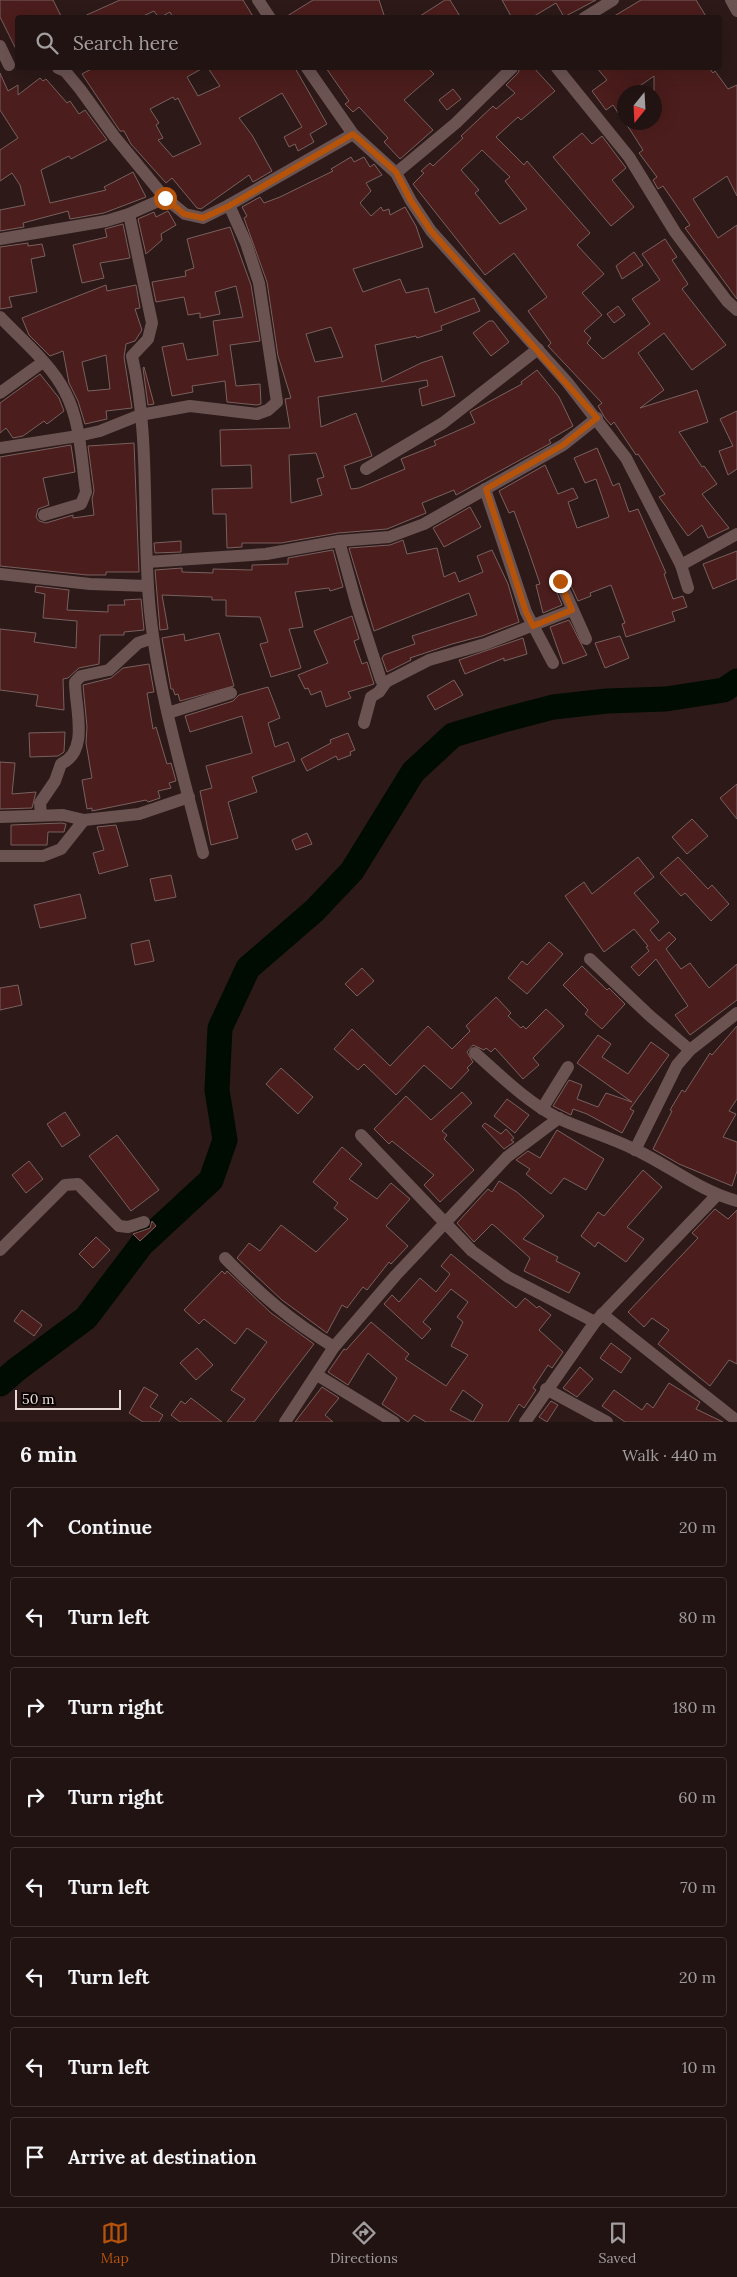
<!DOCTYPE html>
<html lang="en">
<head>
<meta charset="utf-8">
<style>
  :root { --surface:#211312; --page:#2d2020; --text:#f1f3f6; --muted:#a29e9f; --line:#3e3232; --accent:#b45309 }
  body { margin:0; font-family:Lora,serif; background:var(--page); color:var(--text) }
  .compass { position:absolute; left:617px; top:85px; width:45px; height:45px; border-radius:50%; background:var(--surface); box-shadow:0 5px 20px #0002; rotate:198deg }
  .scale { position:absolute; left:15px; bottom:12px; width:106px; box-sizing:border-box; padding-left:5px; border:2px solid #e6d8d7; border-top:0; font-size:14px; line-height:18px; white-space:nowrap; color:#e6d8d7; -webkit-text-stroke:4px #0e0606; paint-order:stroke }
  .stop { position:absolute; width:15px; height:15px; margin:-11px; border:4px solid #b45309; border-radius:50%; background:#fff }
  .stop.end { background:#b45309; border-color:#fff; box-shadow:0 1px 5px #0008 }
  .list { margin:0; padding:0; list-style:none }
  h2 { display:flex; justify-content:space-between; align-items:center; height:65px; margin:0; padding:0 20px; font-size:21px }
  h2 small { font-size:16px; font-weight:400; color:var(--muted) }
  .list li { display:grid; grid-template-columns:32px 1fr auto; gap:15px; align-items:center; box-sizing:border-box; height:80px; margin:0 10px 10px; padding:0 10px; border:1px solid var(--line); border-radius:5px }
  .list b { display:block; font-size:19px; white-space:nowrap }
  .list em { font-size:16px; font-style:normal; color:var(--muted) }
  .icon { flex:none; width:28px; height:28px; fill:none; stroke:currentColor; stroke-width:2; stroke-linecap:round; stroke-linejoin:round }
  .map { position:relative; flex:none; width:737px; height:1422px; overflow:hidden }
  .search { position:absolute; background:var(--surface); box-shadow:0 5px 20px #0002; left:15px; right:15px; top:15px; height:55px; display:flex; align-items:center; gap:12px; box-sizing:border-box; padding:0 18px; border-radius:5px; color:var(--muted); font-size:19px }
  .sheet { height:785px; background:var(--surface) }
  nav { display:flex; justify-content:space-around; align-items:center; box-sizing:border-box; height:70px; border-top:1px solid var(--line); background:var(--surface); font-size:14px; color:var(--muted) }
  nav a { display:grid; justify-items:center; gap:2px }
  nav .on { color:var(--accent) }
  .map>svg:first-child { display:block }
</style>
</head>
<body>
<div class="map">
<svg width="737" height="1422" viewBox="0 0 737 1422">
  <rect width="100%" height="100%" fill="#2c1918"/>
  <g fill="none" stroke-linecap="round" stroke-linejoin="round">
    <path stroke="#000c01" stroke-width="25" d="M0,1384L16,1370L86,1318L142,1244L211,1180L225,1140L217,1090L220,1028L248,968L314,911L352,871L413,772L453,735L500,721L553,707L607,701L666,699L724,690L737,681"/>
  </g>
  <g fill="#4b1d1c" stroke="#78615f" fill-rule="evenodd">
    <path d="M0,0H53L62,18H18V53L0,17Z"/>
    <path d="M120,0H243L254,18H173L170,12L159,18L154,11L139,18H80Z"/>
    <path d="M313,0H379L385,18H284Z"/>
    <path d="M445,0H450L461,18H417Z"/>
    <path d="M502,0H596L564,17L556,3L531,18H512Z"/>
    <path d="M641,0H696L707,18H611Z"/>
    <path d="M93,68H203L187,77L198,96L220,86L208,68H295L327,124L310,134L314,142L298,151L295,144L289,147L284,137L302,127L282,93L239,118L252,135L272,171L253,182L249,175L201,209L197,208L172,178L166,183L131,144L124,131H120L82,74ZM173,97L175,100L178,98L201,144L173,157L158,140L163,138L156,125L159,123L150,109Z"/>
    <path d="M326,68H428L434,74L404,100L433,130L400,159L384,142L388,138L359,107L353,112L345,104L349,101Z"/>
    <path d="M520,68H534L555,91L521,120L518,117L496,137L524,165L527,161L590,233L577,245L604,274L582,293L602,315L584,331L591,338L587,343L603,359L650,324L632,299L660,280L642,254L665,239L677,257L672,260L688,284L682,289L726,345L692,370L664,333L638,353L664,390L640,408L697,390L708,422L679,432L702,467L704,466L717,484L702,494L729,528L708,538L702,525L688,536L659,497L665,494L638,454L636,455L614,422L611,425L605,418L598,406L602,403L548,346L551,343L528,311L547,297L514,253L485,275L413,184L424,173L421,171L430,163L433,166L463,138L461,136L493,106L496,109L515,93L506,85L518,73ZM482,150L510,177L505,181L527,209L500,224L475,193L479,190L461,170Z"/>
    <path d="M597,68H709L713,73L715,71L728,89L737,85V196L727,176L693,199L718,238L737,225V299L685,228L690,225L663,186L658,189L653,180L657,177L639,153L643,150L625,122H654V76L631,92H624V122L613,105L606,110L592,91L607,80Z"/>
    <path d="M0,73L8,91L18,85V95L40,78L43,81L46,79L67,103L70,101L79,114L85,110L107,140L71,159L69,156L41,170L50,203L106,190L104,187L133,172L146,197L104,213L70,219L68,211L23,223L24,227L0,231V210L25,205L20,185L12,173L0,181V150L18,138L0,110Z"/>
    <path d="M453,89L461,99L447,110L439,100Z"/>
    <path d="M582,133L592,144L602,136L626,168L612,180L634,207L611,226L553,157Z"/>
    <path d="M351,157L354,162L364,157L370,167L374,164L382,175L366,183L371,191L360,203L371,216L381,207L383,211L389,209L390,215L405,207L416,226L423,247L353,269L363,292L400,279L406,293L428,288L435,313L474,298L480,311L441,326L442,330L417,338L416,336L375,345L382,382L421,363L442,356L455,396L422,406L419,389L428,386L427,380L318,397L321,427L356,413L372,456L344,466L351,489L359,488L405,469L401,459L436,445L434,441L475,423L470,412L522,384L521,382L537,370L559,397L573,426L549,440L551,443L456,495L454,490L422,503L426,513L387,529L338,533L281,543H242V547L227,548L226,514H213L212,489L252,488L251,465L221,466L220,430L290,428L285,399L291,398L278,356L267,282L244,218L247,216L242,207L260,197L264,203L280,197L333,171L331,169ZM331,327L343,357L315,362L306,334ZM316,453L324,477L317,479L322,495L291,503L289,455Z"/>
    <path d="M168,211L176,225L161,234L162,240L146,254L138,219L154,212L156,217Z"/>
    <path d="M123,224L130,258L100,263L104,278L82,283L73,245L107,237L105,229Z"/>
    <path d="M230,227L251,285L260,341L230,345L236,386L260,384L261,404L257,405L227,402L225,381L192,386L193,392L172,396L162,347L183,343L187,360L218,355L213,321L243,317L236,286L215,292L220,314L200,318V313L188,315L184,297L156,302L152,282L186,276L185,271L194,268L187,239Z"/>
    <path d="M28,243V246L42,244L45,256L31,259L37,292L9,297L12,307L0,309V247Z"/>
    <path d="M634,252L643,265L622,279L616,266Z"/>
    <path d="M106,285L107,291L136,285L140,308L135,309L142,330L135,341L126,344L124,357L132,408L106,411L107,419L85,424L78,401L69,383L63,351L50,356L29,335L22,318ZM106,355L110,389L88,391L82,362Z"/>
    <path d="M618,306L625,315L614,323L607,314Z"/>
    <path d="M489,321H493L509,342L491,356L473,333Z"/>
    <path d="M144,367L154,404L148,405L143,368Z"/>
    <path d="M40,374L59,398L64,411L47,424L44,421L23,436L13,438L6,428L0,433V403Z"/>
    <path d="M737,411V469L728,475L719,451L733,446L720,419Z"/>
    <path d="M134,443L139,572H106V575H87L0,566V457L71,445L75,472L43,478L49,505L38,509L36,517L39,521L46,523L73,515V518L94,515L92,499L94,491L88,446Z"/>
    <path d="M597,448L613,486L619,483L629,512L638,509L666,573L664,574L673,599L683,596L687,607L672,612L675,621L626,637L622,624L625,623L611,585L590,593L591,596L578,601L567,577L561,573H557L552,581L562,605L543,613L536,585L540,584L528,549L514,511L509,513L499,491L545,465L558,494L573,488L578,498L568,502L577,528L609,517L596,479L585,483L574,458Z"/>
    <path d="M470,507L481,527L444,547L433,528Z"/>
    <path d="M403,540L407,554L437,548L444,577L455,572L459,582L483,572L477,556L492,550L508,584L519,622L482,636L452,644L410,658L411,660L387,672L382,658L384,655L415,644L412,636L477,615L469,593L374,631L349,548L390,545Z"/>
    <path d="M181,541V552L155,553L154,543Z"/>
    <path d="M333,550L343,587L330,591L329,588L295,592L303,627L289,629L301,668L271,677L260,644L268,642L260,617L226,616V600H212V597L162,595L168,629L160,630L155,570L182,568V572L213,573V569L252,570V565L288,564V558Z"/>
    <path d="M737,551V579L713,589L703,564Z"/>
    <path d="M36,586L69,590L67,610L108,612V605H125L124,600L141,599L144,630L124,632V635H100L99,664L79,668L68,678L63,679L64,710L36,706L38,695L0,690V629L36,633L34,642L76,648L77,621L43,618L45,594L35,592Z"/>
    <path d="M352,616L359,639L354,641L362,664L367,662L374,684L348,692L351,698L326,707L321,691L311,695L308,688L305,689L298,675L328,663L314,631Z"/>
    <path d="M569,620L587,655L563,664L550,627Z"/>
    <path d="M219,633L234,686L180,701L178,694L175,695L173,689H171L162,638L184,634L185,641Z"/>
    <path d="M620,636L629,658L605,668L595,643Z"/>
    <path d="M523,638L527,654L504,661V658L465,674L459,660Z"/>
    <path d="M149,664L154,692L147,693L153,729L156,727L167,764L171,763L176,781L169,783L171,788L158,791L160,798L148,802L146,800L92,811V808L87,809L82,780L92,778L86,743L87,727L83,685L111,678L123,668Z"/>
    <path d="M454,680L463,695L435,710L427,696Z"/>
    <path d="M268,687L280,718L268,723L275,747L288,742L295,761L252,777L257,792L228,802L238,838L211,845L200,791L212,788L206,766L252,753L242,716L190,732L185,716L233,701L239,695Z"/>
    <path d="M65,732L64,752L58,756L30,757L29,733Z"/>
    <path d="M348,733L355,750L350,752L351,755L338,760L336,756L307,771L301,759L331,743L330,740Z"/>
    <path d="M0,762L15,763L12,794L36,792L32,808L0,809Z"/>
    <path d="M737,784V819L720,798Z"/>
    <path d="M692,819L708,836L687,854L672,837Z"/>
    <path d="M62,823L66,824L64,832H48L47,845H11V825Z"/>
    <path d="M116,825L128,866L99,874L93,853L104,850L97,827Z"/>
    <path d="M307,833L312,844L296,850L292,840Z"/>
    <path d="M638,857L654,877L634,893L659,922L650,930L659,941L669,932L676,939L666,949L681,969L690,963L709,988L737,964V1000L690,1035L675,1015L688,1006L656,959L639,976L631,967L649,951L646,947L648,946L634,929L604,952L565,896L584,882L592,894Z"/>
    <path d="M678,857L708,889L712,885L729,904L711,921L685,893L681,896L660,873Z"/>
    <path d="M171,875L176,897L155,901L150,879Z"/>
    <path d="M80,894L86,918L40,928L34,905Z"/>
    <path d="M149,940L154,961L135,965L131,944Z"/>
    <path d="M549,942L563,954L527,994L508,978L522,961L527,965Z"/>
    <path d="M582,966L607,990L609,988L625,1004L602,1029L585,1014L588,1010L563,985Z"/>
    <path d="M362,968L374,981L357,996L345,984Z"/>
    <path d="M18,985L22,1005L0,1010V988Z"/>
    <path d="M496,997L511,1013L508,1016L521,1028L523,1026L526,1029L546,1009L564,1026L533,1058L539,1065L523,1079L495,1048L491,1052L486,1048L484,1050L473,1045L467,1052L473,1062L467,1068L469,1070L451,1089L424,1065L396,1095L364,1064L358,1070L334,1049L352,1029L390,1066L428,1026L452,1049L470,1031L466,1026Z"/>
    <path d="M737,1026V1099L729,1111L736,1114L723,1137L737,1142V1171L732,1186L679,1164L653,1149L672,1111L670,1110L682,1090L685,1092L710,1053L712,1055Z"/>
    <path d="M598,1035L611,1044L602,1057L628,1074L651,1042L669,1055L630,1109L634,1111L622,1133L587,1114L573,1109L571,1115L553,1106L569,1080L582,1085L577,1099L598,1107L606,1093L632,1102L577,1063Z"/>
    <path d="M281,1068L313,1097L298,1114L266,1084Z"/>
    <path d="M462,1092L472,1103L442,1131L447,1135L444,1139L474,1170L440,1202L424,1185L434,1175L392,1141L389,1144L374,1129L406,1096L431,1120Z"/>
    <path d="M507,1099L529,1115L515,1133L494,1116Z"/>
    <path d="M65,1112L80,1135L62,1147L47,1124Z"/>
    <path d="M485,1123L501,1134L506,1129L514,1138L511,1140L514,1142L504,1149L482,1126Z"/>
    <path d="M557,1130L604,1159L586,1190L564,1178L551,1194L526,1174L530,1169L516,1160L528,1151L540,1158Z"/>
    <path d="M117,1135L159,1190L131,1211L89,1156Z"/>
    <path d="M342,1147L362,1164L349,1179L377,1199L391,1183L410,1199L386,1226L408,1246L391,1264L389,1262L367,1290L363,1287L347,1308L342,1305L327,1333L282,1300L237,1258L249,1243L260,1251L281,1225L316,1252L348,1219L334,1208L338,1203L313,1182Z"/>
    <path d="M29,1161L43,1179L26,1193L12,1175Z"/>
    <path d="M643,1170L662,1187L627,1227L644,1239L626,1262L598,1242L595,1247L581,1236L598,1212L604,1216Z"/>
    <path d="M499,1181L517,1192L544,1216L523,1239L558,1257L556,1261L580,1273L569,1293L524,1271L530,1258L496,1227L492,1224L474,1242L457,1223L488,1189L492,1192Z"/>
    <path d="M715,1209L728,1219L737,1210V1364L729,1360L710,1386L658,1344L669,1330L652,1318L644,1327L628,1312L698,1238L692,1233Z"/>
    <path d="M152,1221L156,1226L140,1241L133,1234L150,1228Z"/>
    <path d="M96,1237L110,1250L93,1268L79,1254Z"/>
    <path d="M451,1254L516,1308L525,1298L537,1308L539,1306L551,1315L539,1330L563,1352L552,1368L548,1365L533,1388L536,1390L524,1408L519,1404L508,1422H426L414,1415L408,1422L382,1404L397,1378L368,1353L348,1385L328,1372L344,1349L346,1350L371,1322L409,1354L405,1359L446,1386L468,1355L451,1346L463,1322L457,1317L468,1302L451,1289L423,1322L431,1329L422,1339L384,1304L392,1295L399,1302L420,1278L436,1292L450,1274L441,1266ZM463,1390L483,1405L473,1422L450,1410Z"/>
    <path d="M222,1271L225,1274L227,1271L271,1313L314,1344L254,1422H227L245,1399L231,1390L267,1342L247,1328L235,1344L204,1319L199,1324L184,1310Z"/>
    <path d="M22,1310L42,1325L34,1336L14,1321Z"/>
    <path d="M611,1343L631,1358L621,1373L600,1358Z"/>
    <path d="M197,1348L213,1365L196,1380L180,1363Z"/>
    <path d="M580,1367L593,1379L577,1397L563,1388Z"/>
    <path d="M669,1383L700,1402L696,1409L723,1422H625L602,1406L614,1390L642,1410L647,1403L653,1408Z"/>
    <path d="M144,1387L158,1395L150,1407L163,1415L159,1422H143L129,1413Z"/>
    <path d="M322,1387L339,1398L325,1415L333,1422H295Z"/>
    <path d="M191,1398L222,1422H180L171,1415L181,1401L185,1404Z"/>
    <path d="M551,1401L558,1405L547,1422L539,1417Z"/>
  </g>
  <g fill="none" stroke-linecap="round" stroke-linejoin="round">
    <g stroke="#6b5352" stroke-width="12">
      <path d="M258,0L270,18"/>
      <path d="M731,0L737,11"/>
      <path d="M584,18L613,0"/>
      <path d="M0,46L9,65"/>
      <path d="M58,68L65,71L80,89L114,136L165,198L185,214L203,218L229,205L353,134"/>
      <path d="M307,68L353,134L396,173L411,201L431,231L567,382L626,458L681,565L688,588"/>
      <path d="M557,68L629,157L675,232L727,301L737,310"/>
      <path d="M396,173L456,123L512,68"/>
      <path d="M129,214L152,323L148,339L132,356C149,431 143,510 148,586C153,676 181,766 203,853"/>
      <path d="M0,239L106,221L129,214L165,198"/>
      <path d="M0,317C21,339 52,365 65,392C81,422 81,459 86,492L81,504L44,515"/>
      <path d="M0,393L43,362"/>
      <path d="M0,448L78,436L100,431L140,415L190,406L257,414L268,410L277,402L259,283L246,243L229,205"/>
      <path d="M366,469L443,423L538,349"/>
      <path d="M485,489L526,612L553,663"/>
      <path d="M339,541L357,606L381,680L386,682"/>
      <path d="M147,562L266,554L339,541L389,537L424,524L563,445L597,418"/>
      <path d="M681,565L737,534"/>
      <path d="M0,574L90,584L148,586"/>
      <path d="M560,581L586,639"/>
      <path d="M168,713L231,693"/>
      <path d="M364,723L371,697L379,692L386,682L429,660L485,644L572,610"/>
      <path d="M41,815L40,803L55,781L61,764C90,751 75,708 75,682L81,676L109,670L138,643L153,638"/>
      <path d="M0,817L63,815L84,820L139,814L189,797"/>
      <path d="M0,856H43L61,849L84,820"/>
      <path d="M590,959L650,1016L690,1050"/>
      <path d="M475,1053C501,1076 527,1102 558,1118C583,1130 611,1137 636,1150C670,1166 700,1191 737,1201"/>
      <path d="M542,1109L568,1067"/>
      <path d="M361,1135L472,1251L508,1277L595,1322"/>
      <path d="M635,1150L677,1065L690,1050L737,1013"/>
      <path d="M0,1250L65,1185L78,1184L119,1226L128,1227L144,1222"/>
      <path d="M225,1258C260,1294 291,1321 334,1347"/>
      <path d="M602,1314L736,1420"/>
      <path d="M317,1375L394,1422"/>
      <path d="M546,1389L607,1422"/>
      <path d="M285,1422L334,1347L396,1275L507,1157L559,1118"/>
      <path d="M525,1422L595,1322L717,1195"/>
    </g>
  </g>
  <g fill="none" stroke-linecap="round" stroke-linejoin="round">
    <path stroke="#b45309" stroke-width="6" d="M165,198L184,214L203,218L229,206L353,134L396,172L411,201L431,231L597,418L563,445L486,489L526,612L533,626L572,610L560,581"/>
  </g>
</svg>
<svg class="compass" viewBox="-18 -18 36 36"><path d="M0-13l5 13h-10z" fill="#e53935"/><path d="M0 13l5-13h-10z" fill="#a29e9f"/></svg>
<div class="scale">50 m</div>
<div class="stop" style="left:165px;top:198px"></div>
<div class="stop end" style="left:560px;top:581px"></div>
<div class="search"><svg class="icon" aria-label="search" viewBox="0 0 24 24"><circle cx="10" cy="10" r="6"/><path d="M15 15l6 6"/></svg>Search here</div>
</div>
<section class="sheet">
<h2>6 min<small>Walk · 440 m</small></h2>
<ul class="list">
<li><svg class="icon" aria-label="ahead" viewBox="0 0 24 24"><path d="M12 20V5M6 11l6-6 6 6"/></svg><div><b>Continue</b></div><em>20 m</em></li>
<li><svg class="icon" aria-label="left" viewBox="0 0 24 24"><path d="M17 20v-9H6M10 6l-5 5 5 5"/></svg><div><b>Turn left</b></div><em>80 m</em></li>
<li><svg class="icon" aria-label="right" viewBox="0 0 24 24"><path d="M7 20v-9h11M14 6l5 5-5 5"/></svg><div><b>Turn right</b></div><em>180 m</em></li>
<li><svg class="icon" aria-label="right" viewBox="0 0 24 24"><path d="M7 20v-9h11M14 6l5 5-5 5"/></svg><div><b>Turn right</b></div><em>60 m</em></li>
<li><svg class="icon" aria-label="left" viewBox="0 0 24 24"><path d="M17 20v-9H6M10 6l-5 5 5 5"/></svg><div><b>Turn left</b></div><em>70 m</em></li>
<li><svg class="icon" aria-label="left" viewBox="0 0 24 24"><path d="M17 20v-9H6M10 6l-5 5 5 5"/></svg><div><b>Turn left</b></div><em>20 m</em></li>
<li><svg class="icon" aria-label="left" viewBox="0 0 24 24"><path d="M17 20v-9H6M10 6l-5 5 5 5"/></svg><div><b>Turn left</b></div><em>10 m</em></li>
<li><svg class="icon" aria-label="arrive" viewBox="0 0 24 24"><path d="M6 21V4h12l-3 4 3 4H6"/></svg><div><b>Arrive at destination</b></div></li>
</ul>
</section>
<nav>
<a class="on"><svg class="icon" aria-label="map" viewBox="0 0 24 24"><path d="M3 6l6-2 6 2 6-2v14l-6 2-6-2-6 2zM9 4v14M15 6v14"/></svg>Map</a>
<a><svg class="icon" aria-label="directions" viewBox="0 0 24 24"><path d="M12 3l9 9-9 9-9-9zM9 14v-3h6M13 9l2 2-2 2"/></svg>Directions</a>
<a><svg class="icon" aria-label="saved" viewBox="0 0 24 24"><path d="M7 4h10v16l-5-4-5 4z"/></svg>Saved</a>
</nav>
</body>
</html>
